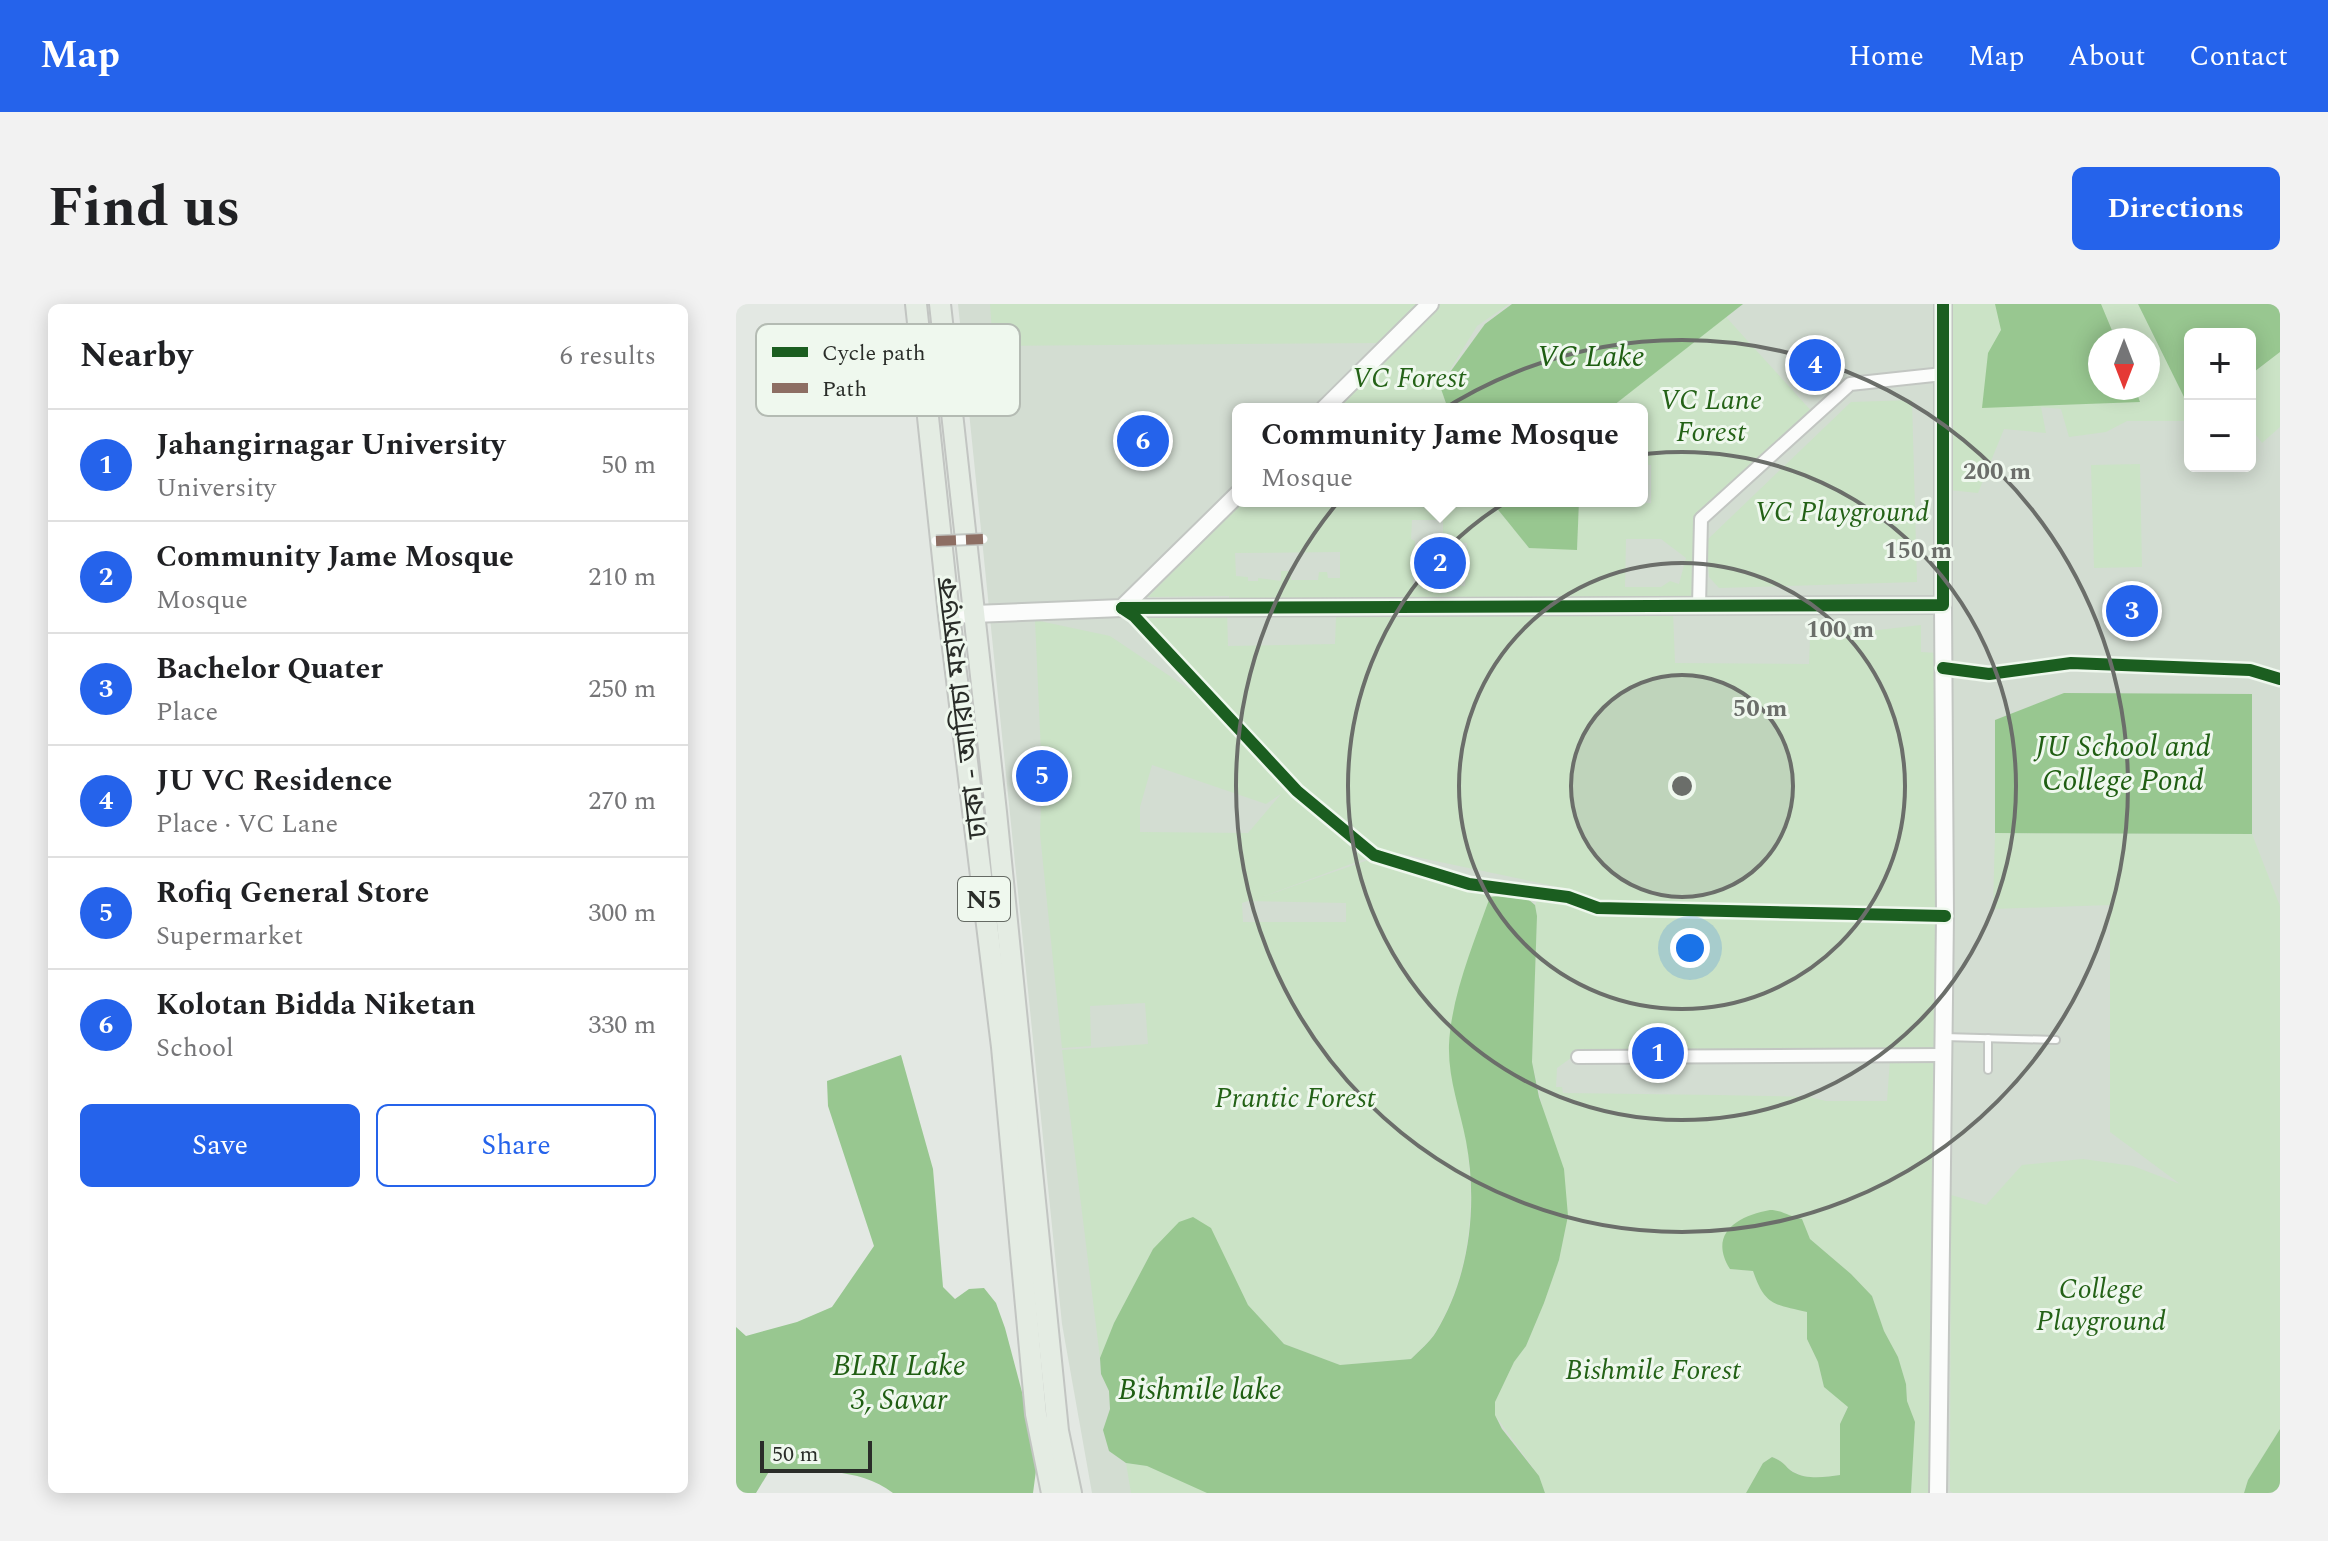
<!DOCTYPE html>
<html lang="en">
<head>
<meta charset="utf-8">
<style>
  :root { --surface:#fff; --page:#f2f2f2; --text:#202124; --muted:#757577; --line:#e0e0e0; --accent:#2563eb }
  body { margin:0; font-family:Spectral,"Noto Sans Bengali",serif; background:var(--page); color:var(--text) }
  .controls { position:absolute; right:24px; top:24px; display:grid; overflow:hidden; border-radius:12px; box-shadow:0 4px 20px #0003 }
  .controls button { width:72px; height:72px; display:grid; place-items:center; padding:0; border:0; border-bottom:2px solid var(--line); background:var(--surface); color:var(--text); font:40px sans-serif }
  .compass { position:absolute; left:1352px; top:24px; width:72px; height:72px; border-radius:50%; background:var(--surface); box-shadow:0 4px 20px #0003; rotate:180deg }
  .scale { position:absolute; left:24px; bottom:20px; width:112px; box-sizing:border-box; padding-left:8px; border:4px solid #2a2d29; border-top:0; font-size:22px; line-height:28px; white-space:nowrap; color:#2a2d29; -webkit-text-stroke:6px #eff8ee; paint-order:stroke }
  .you { position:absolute; left:954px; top:644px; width:28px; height:28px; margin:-20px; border:6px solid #fff; border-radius:50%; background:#1a73e8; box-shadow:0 0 0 12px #1a73e833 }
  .badge { display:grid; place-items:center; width:52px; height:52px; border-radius:50%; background:var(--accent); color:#fff; font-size:26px; font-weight:700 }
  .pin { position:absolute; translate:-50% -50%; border:4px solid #fff; box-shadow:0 2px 8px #0006 }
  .popup { position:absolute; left:496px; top:99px; width:416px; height:104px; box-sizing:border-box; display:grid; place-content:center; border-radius:12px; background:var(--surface); filter:drop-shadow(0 2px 6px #0005); font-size:26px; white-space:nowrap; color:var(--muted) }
  .popup b { font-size:30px; color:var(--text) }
  .popup::after { content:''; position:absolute; left:50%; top:100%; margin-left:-16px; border:16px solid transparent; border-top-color:var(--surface) }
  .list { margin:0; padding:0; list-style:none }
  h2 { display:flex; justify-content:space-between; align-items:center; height:104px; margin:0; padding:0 32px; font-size:34px }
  h2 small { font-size:26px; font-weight:400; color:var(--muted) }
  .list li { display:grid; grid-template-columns:52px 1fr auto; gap:24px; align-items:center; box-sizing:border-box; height:112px; padding:0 32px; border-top:2px solid var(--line) }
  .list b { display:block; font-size:30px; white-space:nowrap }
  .list p { margin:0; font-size:26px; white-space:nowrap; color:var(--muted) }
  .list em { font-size:26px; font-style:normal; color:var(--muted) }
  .actions { display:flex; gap:16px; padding:24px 32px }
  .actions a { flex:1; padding:18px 0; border:2px solid var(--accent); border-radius:12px; text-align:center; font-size:28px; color:var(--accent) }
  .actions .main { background:var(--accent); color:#fff }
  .map { position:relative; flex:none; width:1544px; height:1189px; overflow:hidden; border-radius:12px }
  header { display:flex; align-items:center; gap:48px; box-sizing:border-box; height:112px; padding:0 40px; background:var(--accent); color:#fff }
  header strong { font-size:38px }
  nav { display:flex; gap:44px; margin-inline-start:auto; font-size:28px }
  .intro { display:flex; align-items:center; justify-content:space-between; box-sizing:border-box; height:192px; padding:0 48px }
  h1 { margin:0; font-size:56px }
  .button { padding:20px 36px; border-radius:12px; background:var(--accent); color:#fff; font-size:28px; font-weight:700 }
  main { display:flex; gap:48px; padding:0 48px }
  aside { flex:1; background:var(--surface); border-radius:12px; box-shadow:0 4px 20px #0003 }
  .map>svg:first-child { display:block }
</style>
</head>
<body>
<header>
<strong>Map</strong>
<nav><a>Home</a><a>Map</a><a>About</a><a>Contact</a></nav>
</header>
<div class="intro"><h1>Find us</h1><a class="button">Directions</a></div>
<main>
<aside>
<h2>Nearby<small>6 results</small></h2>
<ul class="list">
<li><span class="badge">1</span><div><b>Jahangirnagar University</b><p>University</p></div><em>50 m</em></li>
<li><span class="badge">2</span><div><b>Community Jame Mosque</b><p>Mosque</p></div><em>210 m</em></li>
<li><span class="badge">3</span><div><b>Bachelor Quater</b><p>Place</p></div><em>250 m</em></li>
<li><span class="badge">4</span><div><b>JU VC Residence</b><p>Place · VC Lane</p></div><em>270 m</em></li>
<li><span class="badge">5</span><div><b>Rofiq General Store</b><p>Supermarket</p></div><em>300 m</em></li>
<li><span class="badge">6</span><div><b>Kolotan Bidda Niketan</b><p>School</p></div><em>330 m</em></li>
</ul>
<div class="actions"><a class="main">Save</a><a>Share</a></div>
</aside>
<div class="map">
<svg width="1544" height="1189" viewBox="0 0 1544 1189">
  <rect width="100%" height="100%" fill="#e3e8e3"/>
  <path fill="#d3ddd2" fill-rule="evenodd" d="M222,0H1544V1189H356L326,1020ZM1454,30H1514V162H1454ZM1364,36H1412V84H1364ZM502,105H906V197H502Z"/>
  <g fill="#cbe3c6" fill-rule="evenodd">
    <path d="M254,0H685L646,39L257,42Z"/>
    <path d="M704,0H773L741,22L704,82L712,105H598Z"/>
    <path d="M1207,0H1402L1448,92L1454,93V117H1391L1370,128L1333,133L1325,105L1305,103L1310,129L1268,125L1242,189L1213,186ZM1364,36H1412V84H1364Z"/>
    <path d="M990,13L1079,111L965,215L963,296L493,298V292L412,293L506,197H755L793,244L841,245L843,197L915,199V161L906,160V105L874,103ZM676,216H707V236L731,239L729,282L677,280L679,237L675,235ZM890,235H925L950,254L943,280L934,277L925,283H889ZM604,248V274H592L591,268H583L582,276H555V267H545V277L522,274V277H512V273L500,272L499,249Z"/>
    <path d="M1544,48V123L1526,139L1514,123V71Z"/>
    <path d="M1176,96L1181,278L983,284L973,273L970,237L1115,98Z"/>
    <path d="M1404,160L1406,263L1358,264L1355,161Z"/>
    <path d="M491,306L492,342L599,340L600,313L937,307L939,359L1073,360L1074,334L1185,321V348L1202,349L1206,607L1182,604L1000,609L877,605L837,586L642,545L565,480L479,388L397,307Z"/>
    <path d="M299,316L374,332L462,391L549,486L634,553L523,594L632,556L763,592L754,593L730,836C740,901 735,969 700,1027C694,1038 683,1046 675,1055L604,1061L548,1040L512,1001L498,974L417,945L378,1019L364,1054L326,746L412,740L409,699L354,702L355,742L326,744L304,530L306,471ZM416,461L530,500L545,490L512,529L404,528V503ZM512,597L610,599V618H507L506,599Z"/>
    <path d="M1259,529L1516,530L1544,602V1125L1512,1176L1508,1189H1217L1214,1187L1215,891L1250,901L1286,861L1347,855L1397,862L1444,880L1374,828V601L1257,605Z"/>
    <path d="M804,590L861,604L873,612L1207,613L1204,749H842L821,764L820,783H826L827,789L981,791L1073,793L1090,797H1151L1154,755L1207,751L1202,1189H1175L1179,1118L1171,1097L1170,1080L1162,1053L1148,1027L1136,992L1115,970L1074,935L1066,915L994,965L1017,967C1029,1001 1039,1000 1071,1008V1035L1082,1058L1088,1083L1112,1102L1104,1120V1171C1090,1173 1071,1176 1058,1168C1049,1163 1049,1158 1036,1153L1027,1159L1010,1189H809L803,1172L759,1111V1098L778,1058L790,1042L808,999L823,956L832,912L796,758L801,612L799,601Z"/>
    <path d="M390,1159L411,1162L473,1189H395Z"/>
  </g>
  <g fill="#98c790">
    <path d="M776,0H1007L873,105H712L704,82L749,20Z"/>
    <path d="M1259,0H1365L1380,36H1364V84H1399L1404,98L1246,104L1252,49L1265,26Z"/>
    <path d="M1402,0H1544V48L1514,71V30H1454V93H1448Z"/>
    <path d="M755,197H843L841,246L793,244Z"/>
    <path d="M1328,389L1516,390V530L1259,529V416Z"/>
    <path d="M763,592L793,596L799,601L801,612L796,758L803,793L828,865L832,912L823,956L808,999L790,1042L778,1058L759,1098V1111L766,1125L803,1172L809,1189H471L411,1162L390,1159L373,1147L367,1126L374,1105L373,1087L365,1070L364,1054L378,1019L417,945L443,918L457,913L475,924L512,1001L548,1040L604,1061L675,1055C683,1047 694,1038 700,1028C734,972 742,901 730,837C724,805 712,775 713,741C715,693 738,638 754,593Z"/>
    <path d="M165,751L197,865L207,983L219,995L233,985L248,984L260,999L269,1024L286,1088L301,1159L297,1189H157C121,1162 77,1168 34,1166L20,1189H0V1023L10,1032L61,1018L96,1003L138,942L92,802L91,777Z"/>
    <path d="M1034,906C1046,906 1054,913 1066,915L1074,935L1115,970L1136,992L1148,1027L1162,1053L1170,1080L1171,1097L1179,1118L1175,1189H1010L1027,1159L1036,1153C1049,1158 1049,1163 1057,1168C1071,1176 1090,1173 1104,1171V1120L1112,1103L1088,1083L1082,1058L1071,1035V1008C1038,1000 1029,1002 1017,967L994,965C972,930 1001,912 1034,906Z"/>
    <path d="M1544,1125V1189H1508L1512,1176Z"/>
  </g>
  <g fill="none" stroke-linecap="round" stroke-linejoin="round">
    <g stroke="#c2c6c2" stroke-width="10">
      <g id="service">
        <path d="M1208,733L1320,736"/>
        <path d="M1252,766V734"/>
      </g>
    </g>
    <g stroke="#c2c6c2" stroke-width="16">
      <g id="minor">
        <path d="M963,302L965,215L1114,80L1207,70"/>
        <path d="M386,304L398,312L561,487L638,551L733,580L832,593L862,604L1209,612"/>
        <path d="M1207,364L1253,370L1335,359L1514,366L1544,375"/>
        <path d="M842,753L1207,751"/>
      </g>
    </g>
    <g stroke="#c2c6c2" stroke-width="20">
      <g id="tertiary">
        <path d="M588,105L694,0"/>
        <path d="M386,304L1207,301V0"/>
        <path d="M213,311L386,304L502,190"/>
        <path d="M1202,1189L1209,612L1207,301"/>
      </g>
    </g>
    <g stroke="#c2c5c2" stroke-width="24">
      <g id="trunk">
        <path d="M180,0L213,311L266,743L300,1110L316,1189"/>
        <path d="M204,0L260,508L322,1127L335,1189"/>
      </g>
    </g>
    <use href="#service" stroke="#fbfcfb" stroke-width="6"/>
    <use href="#minor" stroke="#fbfcfb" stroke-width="12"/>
    <use href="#tertiary" stroke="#fbfcfb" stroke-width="16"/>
    <use href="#trunk" stroke="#e4ece3" stroke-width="20"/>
    <g stroke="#c2c6c2" stroke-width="13" stroke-linecap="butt">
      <path id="pedestrian-bridge" d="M200,237L247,235"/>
    </g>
    <use href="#pedestrian-bridge" stroke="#fbfcfb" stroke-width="9"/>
    <path stroke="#8d6e63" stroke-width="10" stroke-dasharray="20 10" stroke-linecap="butt" d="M200,237L247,235"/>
    <g stroke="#eff8ee" stroke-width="17">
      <g id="cycleway">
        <path d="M386,304L1207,301V0"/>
        <path d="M386,304L398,312L561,487L638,551L733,580L832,593L862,604L1209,612"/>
        <path d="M1207,364L1253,370L1335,359L1514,366L1544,375"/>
      </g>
    </g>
    <use href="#cycleway" stroke="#1b5e20" stroke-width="12"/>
  </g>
  <circle cx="946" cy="482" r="111" fill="#6b6e6a" fill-opacity=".12"/>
  <g fill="none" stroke="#6b6e6a" stroke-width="4">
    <circle cx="946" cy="482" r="111"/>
    <circle cx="946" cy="482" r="223"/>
    <circle cx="946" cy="482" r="334"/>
    <circle cx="946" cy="482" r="446"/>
  </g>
  <g text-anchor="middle" stroke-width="6" stroke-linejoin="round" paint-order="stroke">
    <rect fill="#eff8ee" stroke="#656a64" stroke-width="2" x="222" y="573" width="52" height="44" rx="6"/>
    <g font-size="26" font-weight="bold" fill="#2a2d29">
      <text x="248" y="604">N5</text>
    </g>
    <g font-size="28" font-style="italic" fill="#246217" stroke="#eff8ee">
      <text x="673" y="83">VC Forest</text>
      <text x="975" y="105">VC Lane<tspan x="975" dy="32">Forest</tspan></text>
      <text x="1106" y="217">VC Playground</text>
      <text x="559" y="803">Prantic Forest</text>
      <text x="1365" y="994">College<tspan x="1365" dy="32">Playground</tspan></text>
      <text x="917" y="1075">Bishmile Forest</text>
    </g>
    <g font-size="28" fill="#2a2d29" stroke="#eff8ee">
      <text transform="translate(225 404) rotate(-97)" y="10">ঢাকা - আরিচা মহাসড়ক</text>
    </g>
    <g font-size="30" font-style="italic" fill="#1f5e12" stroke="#eff8ee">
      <text x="855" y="62">VC Lake</text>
      <text x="1387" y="452">JU School and<tspan x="1387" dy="34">College Pond</tspan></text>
      <text x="163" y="1071">BLRI Lake<tspan x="163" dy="34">3, Savar</tspan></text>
      <text x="464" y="1095">Bishmile lake</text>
    </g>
  </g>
  <rect x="20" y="20" width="264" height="92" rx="12" fill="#eff8ee" stroke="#b4bbb3" stroke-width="2"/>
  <rect x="36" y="43" width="36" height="10" fill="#1b5e20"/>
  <rect x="36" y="79" width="36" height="10" fill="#8d6e63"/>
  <g font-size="22" fill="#2a2d29">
    <text x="86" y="56">Cycle path</text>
    <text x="86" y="92">Path</text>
  </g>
  <circle cx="946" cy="482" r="12" fill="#6b6e6a" stroke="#eff8ee" stroke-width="4"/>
  <g font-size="24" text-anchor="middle" font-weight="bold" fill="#6b6e6a" stroke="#eff8ee" stroke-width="6" stroke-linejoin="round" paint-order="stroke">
    <text x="1261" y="175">200 m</text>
    <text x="1182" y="254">150 m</text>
    <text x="1104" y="333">100 m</text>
    <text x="1024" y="412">50 m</text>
  </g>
</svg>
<div class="controls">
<button>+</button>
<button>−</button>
</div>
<svg class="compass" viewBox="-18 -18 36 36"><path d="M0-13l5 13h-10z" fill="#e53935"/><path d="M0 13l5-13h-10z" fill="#757577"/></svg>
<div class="scale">50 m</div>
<div class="you"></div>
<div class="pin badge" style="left:922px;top:749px">1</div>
<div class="pin badge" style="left:704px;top:259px">2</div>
<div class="popup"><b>Community Jame Mosque</b>Mosque</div>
<div class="pin badge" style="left:1396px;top:307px">3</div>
<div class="pin badge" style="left:1079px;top:61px">4</div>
<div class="pin badge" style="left:306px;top:472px">5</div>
<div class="pin badge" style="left:407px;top:137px">6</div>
</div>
</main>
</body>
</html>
